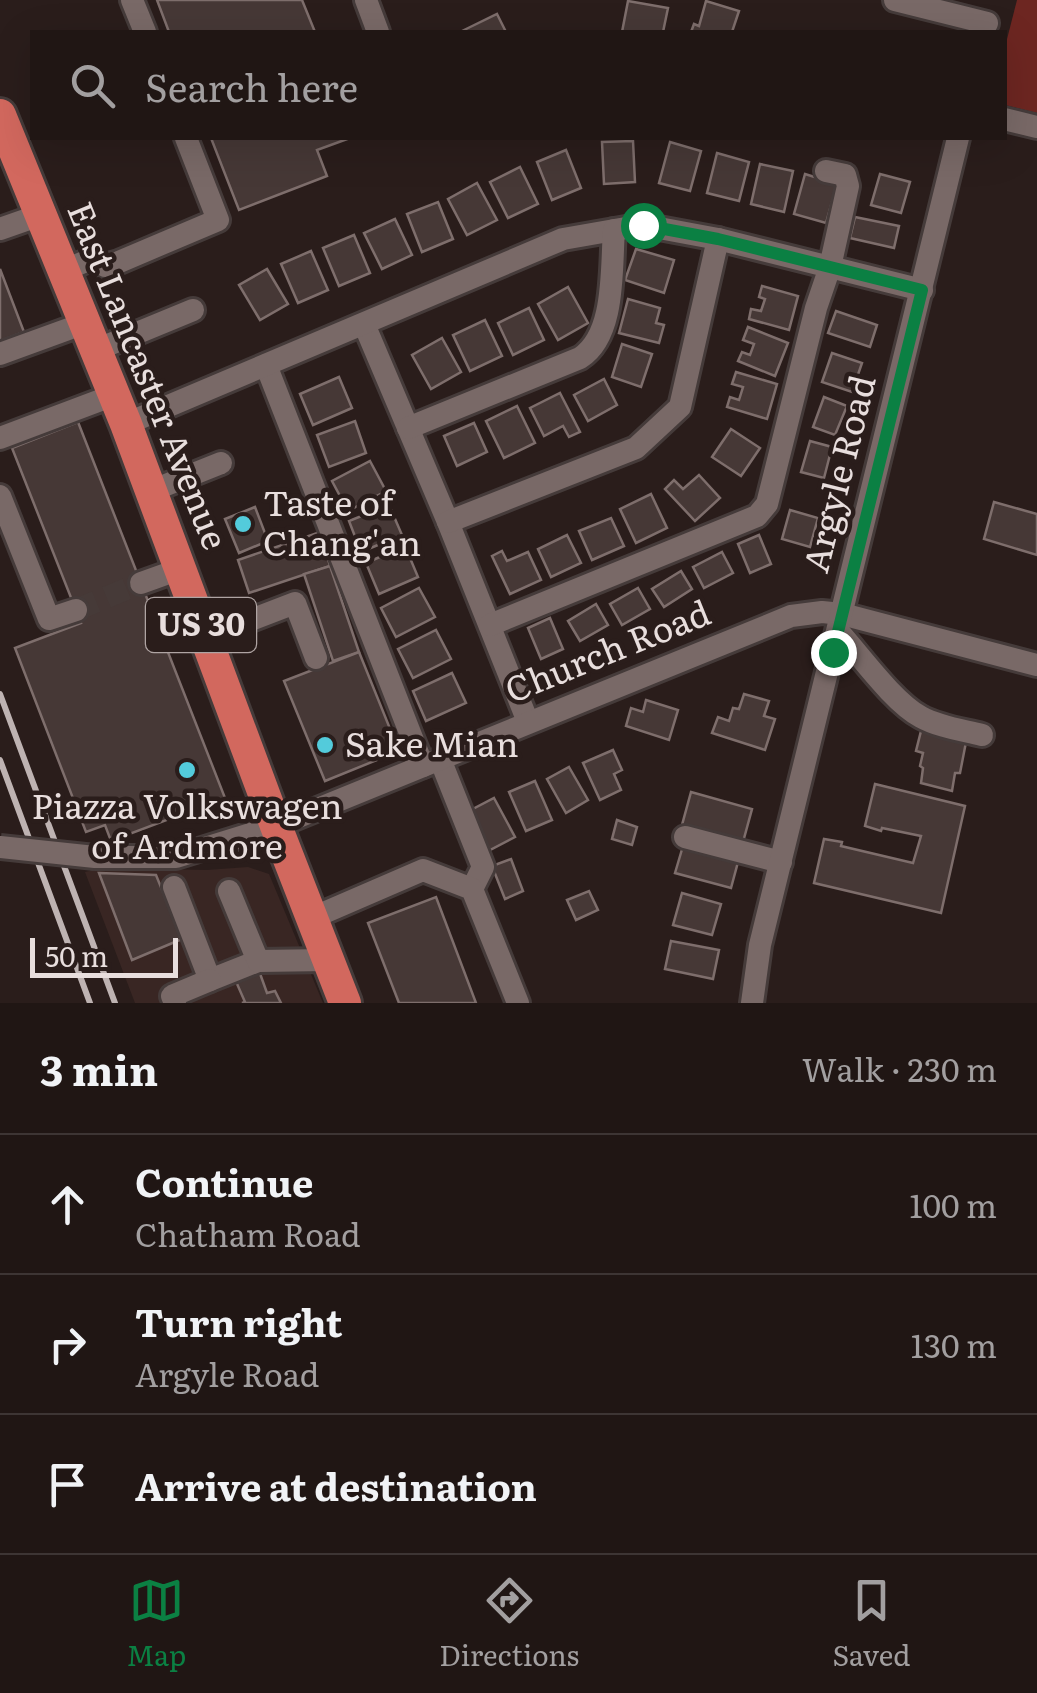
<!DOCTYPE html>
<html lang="en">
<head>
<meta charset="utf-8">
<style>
  :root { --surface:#201614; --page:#281f1d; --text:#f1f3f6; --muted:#a29fa0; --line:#3d3534; --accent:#0b8043 }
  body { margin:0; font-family:Literata,serif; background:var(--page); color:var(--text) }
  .scale { position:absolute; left:30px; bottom:25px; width:148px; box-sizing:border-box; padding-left:10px; border:5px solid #e8dedd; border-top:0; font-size:28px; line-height:35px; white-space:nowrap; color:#e8dedd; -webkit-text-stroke:8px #2a1d1b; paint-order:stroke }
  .stop { position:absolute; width:30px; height:30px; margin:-22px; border:8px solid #0b8043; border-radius:50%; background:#fff }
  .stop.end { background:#0b8043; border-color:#fff; box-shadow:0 2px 10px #0008 }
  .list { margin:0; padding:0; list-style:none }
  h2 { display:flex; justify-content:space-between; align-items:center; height:130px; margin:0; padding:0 40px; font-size:42px }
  h2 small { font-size:32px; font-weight:400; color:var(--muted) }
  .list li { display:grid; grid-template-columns:65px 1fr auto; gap:30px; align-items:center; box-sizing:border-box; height:140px; padding:0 40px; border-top:2px solid var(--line) }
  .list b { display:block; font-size:38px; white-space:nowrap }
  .list p { margin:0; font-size:32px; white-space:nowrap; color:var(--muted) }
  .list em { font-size:32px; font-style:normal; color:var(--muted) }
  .icon { flex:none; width:55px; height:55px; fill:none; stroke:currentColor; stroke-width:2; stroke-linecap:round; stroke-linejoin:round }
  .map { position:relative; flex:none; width:1037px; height:1003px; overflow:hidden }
  .search { position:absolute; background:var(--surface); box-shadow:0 10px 40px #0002; left:30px; right:30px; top:30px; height:110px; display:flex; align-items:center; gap:25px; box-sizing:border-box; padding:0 35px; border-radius:0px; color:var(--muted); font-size:38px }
  .sheet { height:550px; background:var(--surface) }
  nav { display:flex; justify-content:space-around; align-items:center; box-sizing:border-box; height:140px; border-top:2px solid var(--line); background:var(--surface); font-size:28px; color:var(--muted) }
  nav a { display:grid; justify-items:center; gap:5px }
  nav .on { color:var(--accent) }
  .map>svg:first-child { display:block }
</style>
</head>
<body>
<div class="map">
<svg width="1037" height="1003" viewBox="0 0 1037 1003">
  <rect width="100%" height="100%" fill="#2a1d1b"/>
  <path fill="#392623" d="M248,867L269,874L323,1003H135L85,872L102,868L207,870Z"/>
  <path fill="#6d2621" d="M1017,0H1037V113L1005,105V47Z"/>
  <g fill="#463836" stroke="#7e6e6c" stroke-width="2.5">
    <path d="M157,0H302L315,32H169Z"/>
    <path d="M628,1L668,8L663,32H622Z"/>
    <path d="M706,1L739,11L732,32H691L694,24L699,26Z"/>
    <path d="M497,14L506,32H460Z"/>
    <path d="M211,138H350L317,150L327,176L239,210Z"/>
    <path d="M633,141L635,182L604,184L602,142Z"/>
    <path d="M670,142L701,151L690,191L659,183Z"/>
    <path d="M566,150L581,188L552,200L537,162Z"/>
    <path d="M717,153L749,162L739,201L707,193Z"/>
    <path d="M760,164L793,171L784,212L751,204Z"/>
    <path d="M520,167L538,204L508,218L490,182Z"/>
    <path d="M805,174L837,184L826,223L794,214Z"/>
    <path d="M880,174L910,182L901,213L871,205Z"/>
    <path d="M477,183L497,220L467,235L448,199Z"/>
    <path d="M438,202L453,239L422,252L407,214Z"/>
    <path d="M855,217L899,226L894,248L850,238Z"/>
    <path d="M395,219L412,255L382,269L364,233Z"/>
    <path d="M354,235L370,273L339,286L323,248Z"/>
    <path d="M636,249L674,260L664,293L625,280Z"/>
    <path d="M311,251L328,290L298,303L281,264Z"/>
    <path d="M0,269L24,332L0,341Z"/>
    <path d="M267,269L288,304L260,320L239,285Z"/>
    <path d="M762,286L798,296L789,330L749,319L751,309L761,311L765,299L759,297Z"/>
    <path d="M568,287L588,323L558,340L538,304Z"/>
    <path d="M628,299L660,308L656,323L664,325L659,343L619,333Z"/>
    <path d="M529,308L544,340L513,355L498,323Z"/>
    <path d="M836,311L877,325L870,347L828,333Z"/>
    <path d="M485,320L502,356L470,371L453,335Z"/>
    <path d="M748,327L788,343L775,376L738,361L742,352L750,355L754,344L743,340Z"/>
    <path d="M442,338L461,372L431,389L412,355Z"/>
    <path d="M622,344L652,354L641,387L612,377Z"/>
    <path d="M832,353L862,363L852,392L822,382Z"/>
    <path d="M736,372L777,384L767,419L727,407L730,397L739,400L743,387L732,384Z"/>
    <path d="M339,377L352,408L313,425L300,394Z"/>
    <path d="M604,379L617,405L588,421L574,395Z"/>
    <path d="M560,393L580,432L569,437L563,426L544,436L530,408Z"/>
    <path d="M824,397L847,406L835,435L813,427Z"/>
    <path d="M517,406L535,443L504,458L486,421Z"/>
    <path d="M355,421L366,453L329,467L317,435Z"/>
    <path d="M78,422L225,798L111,841L105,825L86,832L15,648L81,623L12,448Z"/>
    <path d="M474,423L487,452L457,466L444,436Z"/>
    <path d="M731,429L760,448L741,476L712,457Z"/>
    <path d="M810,441L832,447L824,478L801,472Z"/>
    <path d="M370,461L386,491L348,511L332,481Z"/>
    <path d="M699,475L720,498L695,521L665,489L674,480L683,489Z"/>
    <path d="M651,494L667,528L636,543L620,509Z"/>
    <path d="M994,502L1037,514V555L984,539Z"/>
    <path d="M389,505L402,535L361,552L349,521Z"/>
    <path d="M255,507L268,541L239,553L225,519Z"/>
    <path d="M790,510L818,518L810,547L782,539Z"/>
    <path d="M611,518L624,546L592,560L579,531Z"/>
    <path d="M320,532L330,566L249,593L238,560Z"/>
    <path d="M567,535L581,563L551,577L538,549Z"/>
    <path d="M759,535L771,564L750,573L738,544Z"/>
    <path d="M405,546L418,577L379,594L366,563Z"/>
    <path d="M502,551L507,561L528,552L541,580L510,594L492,556Z"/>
    <path d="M722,552L733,573L704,588L693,567Z"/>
    <path d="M330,566L359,652L333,661L304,574Z"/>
    <path d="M681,571L692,589L664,607L652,589Z"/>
    <path d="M419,588L435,617L396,637L381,608Z"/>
    <path d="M638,588L650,609L622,625L610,604Z"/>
    <path d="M596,604L608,625L580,641L568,621Z"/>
    <path d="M550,618L563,649L541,659L528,628Z"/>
    <path d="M436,630L451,659L413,678L398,649Z"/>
    <path d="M359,652L399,751L325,781L284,681Z"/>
    <path d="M452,673L466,703L426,721L413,691Z"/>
    <path d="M744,694L769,701L764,716L775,719L765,750L712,733L718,717L729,721L733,708L739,709Z"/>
    <path d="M646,700L678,710L669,740L626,726L631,708L643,712Z"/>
    <path d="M922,727L967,737L960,773H955L952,791L921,783L923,768L920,766L923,753L916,751Z"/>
    <path d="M613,750L622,770L614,774L621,790L600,800L583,763Z"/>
    <path d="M569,767L588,800L566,813L547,779Z"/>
    <path d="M535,781L552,820L526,831L509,792Z"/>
    <path d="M875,784L965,806L941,913L814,883L824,839L842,842L841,846L913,863L921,836L882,828L881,831L865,826Z"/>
    <path d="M691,792L752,809L743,842L682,825Z"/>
    <path d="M494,798L515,837L490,850L469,811Z"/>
    <path d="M617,820L637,827L632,845L612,839Z"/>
    <path d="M683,846L738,862L731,888L675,873Z"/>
    <path d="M511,859L523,891L505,899L492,866Z"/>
    <path d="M99,873L156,875L182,939L132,960Z"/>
    <path d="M589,891L598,910L576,920L567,900Z"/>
    <path d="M682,893L721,904L712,935L673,925Z"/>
    <path d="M436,897L476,1003H399L368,923Z"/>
    <path d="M671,941L719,950L713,979L665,969Z"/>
    <path d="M258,968L267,993L275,991L281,1003H242L245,1002L234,977Z"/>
  </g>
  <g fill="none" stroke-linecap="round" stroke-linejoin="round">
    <path stroke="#463a38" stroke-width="22" stroke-dasharray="22 11" stroke-linecap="butt" d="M76,610L141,583"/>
    <g stroke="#453b3a" stroke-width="28">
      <g id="minor">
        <path d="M132,0L145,32"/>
        <path d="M366,0L378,32"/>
        <path d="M895,0L987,23"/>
        <path d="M1004,119L1037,127"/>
        <path d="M0,229L40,215"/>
        <path d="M63,271L91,259L105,266L119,262L218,220L186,138"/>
        <path d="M364,324L448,522L528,722"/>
        <path d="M96,350L193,310"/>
        <path d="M0,354L85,323"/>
        <path d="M266,365L423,766"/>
        <path d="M126,424L563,239L643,225L718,239L922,290"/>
        <path d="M408,428L580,358C616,335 611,268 614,230"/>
        <path d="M0,438L114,395"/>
        <path d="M151,491L221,463"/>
        <path d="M0,496L49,619L76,610"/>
        <path d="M448,522L636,448L680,407L718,239"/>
        <path d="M141,583L180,569"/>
        <path d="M490,625L757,516L767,504L816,308L830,267L848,186L845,175L826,171"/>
        <path d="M838,631C860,655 893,702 921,717C939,727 962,730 982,735"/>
        <path d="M206,637L295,603L316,658"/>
        <path d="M440,759L483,867L472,889"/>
        <path d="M685,837L781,862"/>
        <path d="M95,857H176L276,826L791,616L822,612L842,614L1037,665"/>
        <path d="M174,887L210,980L258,961"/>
        <path d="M229,891L258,961L328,960"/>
        <path d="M312,918L423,870L472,889L518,1003"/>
        <path d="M175,1003L172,996L210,980"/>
        <path d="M752,1003L760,945L958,138"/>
      </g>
    </g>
    <g stroke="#453b3a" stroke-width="38">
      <path id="highway" d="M0,115L126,424L276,826L345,1003"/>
    </g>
    <use href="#minor" stroke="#796967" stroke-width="22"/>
    <use href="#highway" stroke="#d2685e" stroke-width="32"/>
    <g stroke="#beb3b2" stroke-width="6">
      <path d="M0,694L115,1003"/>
      <path d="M0,760L90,1003"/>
    </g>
    <g stroke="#453b3a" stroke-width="28" stroke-linecap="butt">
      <path id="minor-bridge" d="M0,847L95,857"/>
    </g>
    <use href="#minor-bridge" stroke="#796967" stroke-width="22"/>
  </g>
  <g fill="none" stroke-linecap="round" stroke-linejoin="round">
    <path stroke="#0b8043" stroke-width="12" d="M643,225L718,239L922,290L833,652"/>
  </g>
  <g fill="#53cbdb" stroke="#2a1d1b" stroke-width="4">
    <circle cx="243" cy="524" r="10"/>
    <circle cx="325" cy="745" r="10"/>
    <circle cx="187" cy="770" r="10"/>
  </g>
  <g text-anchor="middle" stroke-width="9" stroke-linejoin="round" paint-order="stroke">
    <rect fill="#2a1d1b" stroke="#afa4a3" stroke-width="2.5" x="146" y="598" width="110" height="54" rx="8"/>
    <g font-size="32" font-weight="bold" fill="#e8dedd">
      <text x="201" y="636">US 30</text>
    </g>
    <g font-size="35" fill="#e8dedd" stroke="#2a1d1b">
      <text transform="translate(147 376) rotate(68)" y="12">East Lancaster Avenue</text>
      <text transform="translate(840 474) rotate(-76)" y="12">Argyle Road</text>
      <text transform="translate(608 652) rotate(-22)" y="12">Church Road</text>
    </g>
    <g font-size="35" fill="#e8dedd" stroke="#2a1d1b" text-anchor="start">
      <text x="263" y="516">Taste of<tspan x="263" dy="40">Chang'an</tspan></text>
      <text x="345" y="757">Sake Mian</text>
      <text x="187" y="819" text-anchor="middle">Piazza Volkswagen<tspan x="187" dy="40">of Ardmore</tspan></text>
    </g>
  </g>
</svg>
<div class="scale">50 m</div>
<div class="stop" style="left:643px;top:225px"></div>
<div class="stop end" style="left:833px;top:652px"></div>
<div class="search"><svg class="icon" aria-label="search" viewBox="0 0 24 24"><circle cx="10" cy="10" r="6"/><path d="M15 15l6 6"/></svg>Search here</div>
</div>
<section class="sheet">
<h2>3 min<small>Walk · 230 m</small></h2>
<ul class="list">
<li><svg class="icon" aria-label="ahead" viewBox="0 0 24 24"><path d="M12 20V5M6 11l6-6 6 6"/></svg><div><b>Continue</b><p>Chatham Road</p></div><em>100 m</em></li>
<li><svg class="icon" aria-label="right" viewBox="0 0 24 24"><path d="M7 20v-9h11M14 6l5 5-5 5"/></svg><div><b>Turn right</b><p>Argyle Road</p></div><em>130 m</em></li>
<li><svg class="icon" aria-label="arrive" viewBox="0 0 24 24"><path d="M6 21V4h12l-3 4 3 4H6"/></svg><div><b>Arrive at destination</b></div></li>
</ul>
</section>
<nav>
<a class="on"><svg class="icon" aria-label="map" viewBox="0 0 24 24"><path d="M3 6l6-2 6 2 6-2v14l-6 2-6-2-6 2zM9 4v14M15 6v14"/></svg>Map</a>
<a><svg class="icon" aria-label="directions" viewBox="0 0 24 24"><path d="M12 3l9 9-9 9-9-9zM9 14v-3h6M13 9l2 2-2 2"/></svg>Directions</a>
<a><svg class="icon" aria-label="saved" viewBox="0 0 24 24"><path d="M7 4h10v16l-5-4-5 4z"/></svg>Saved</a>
</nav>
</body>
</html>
